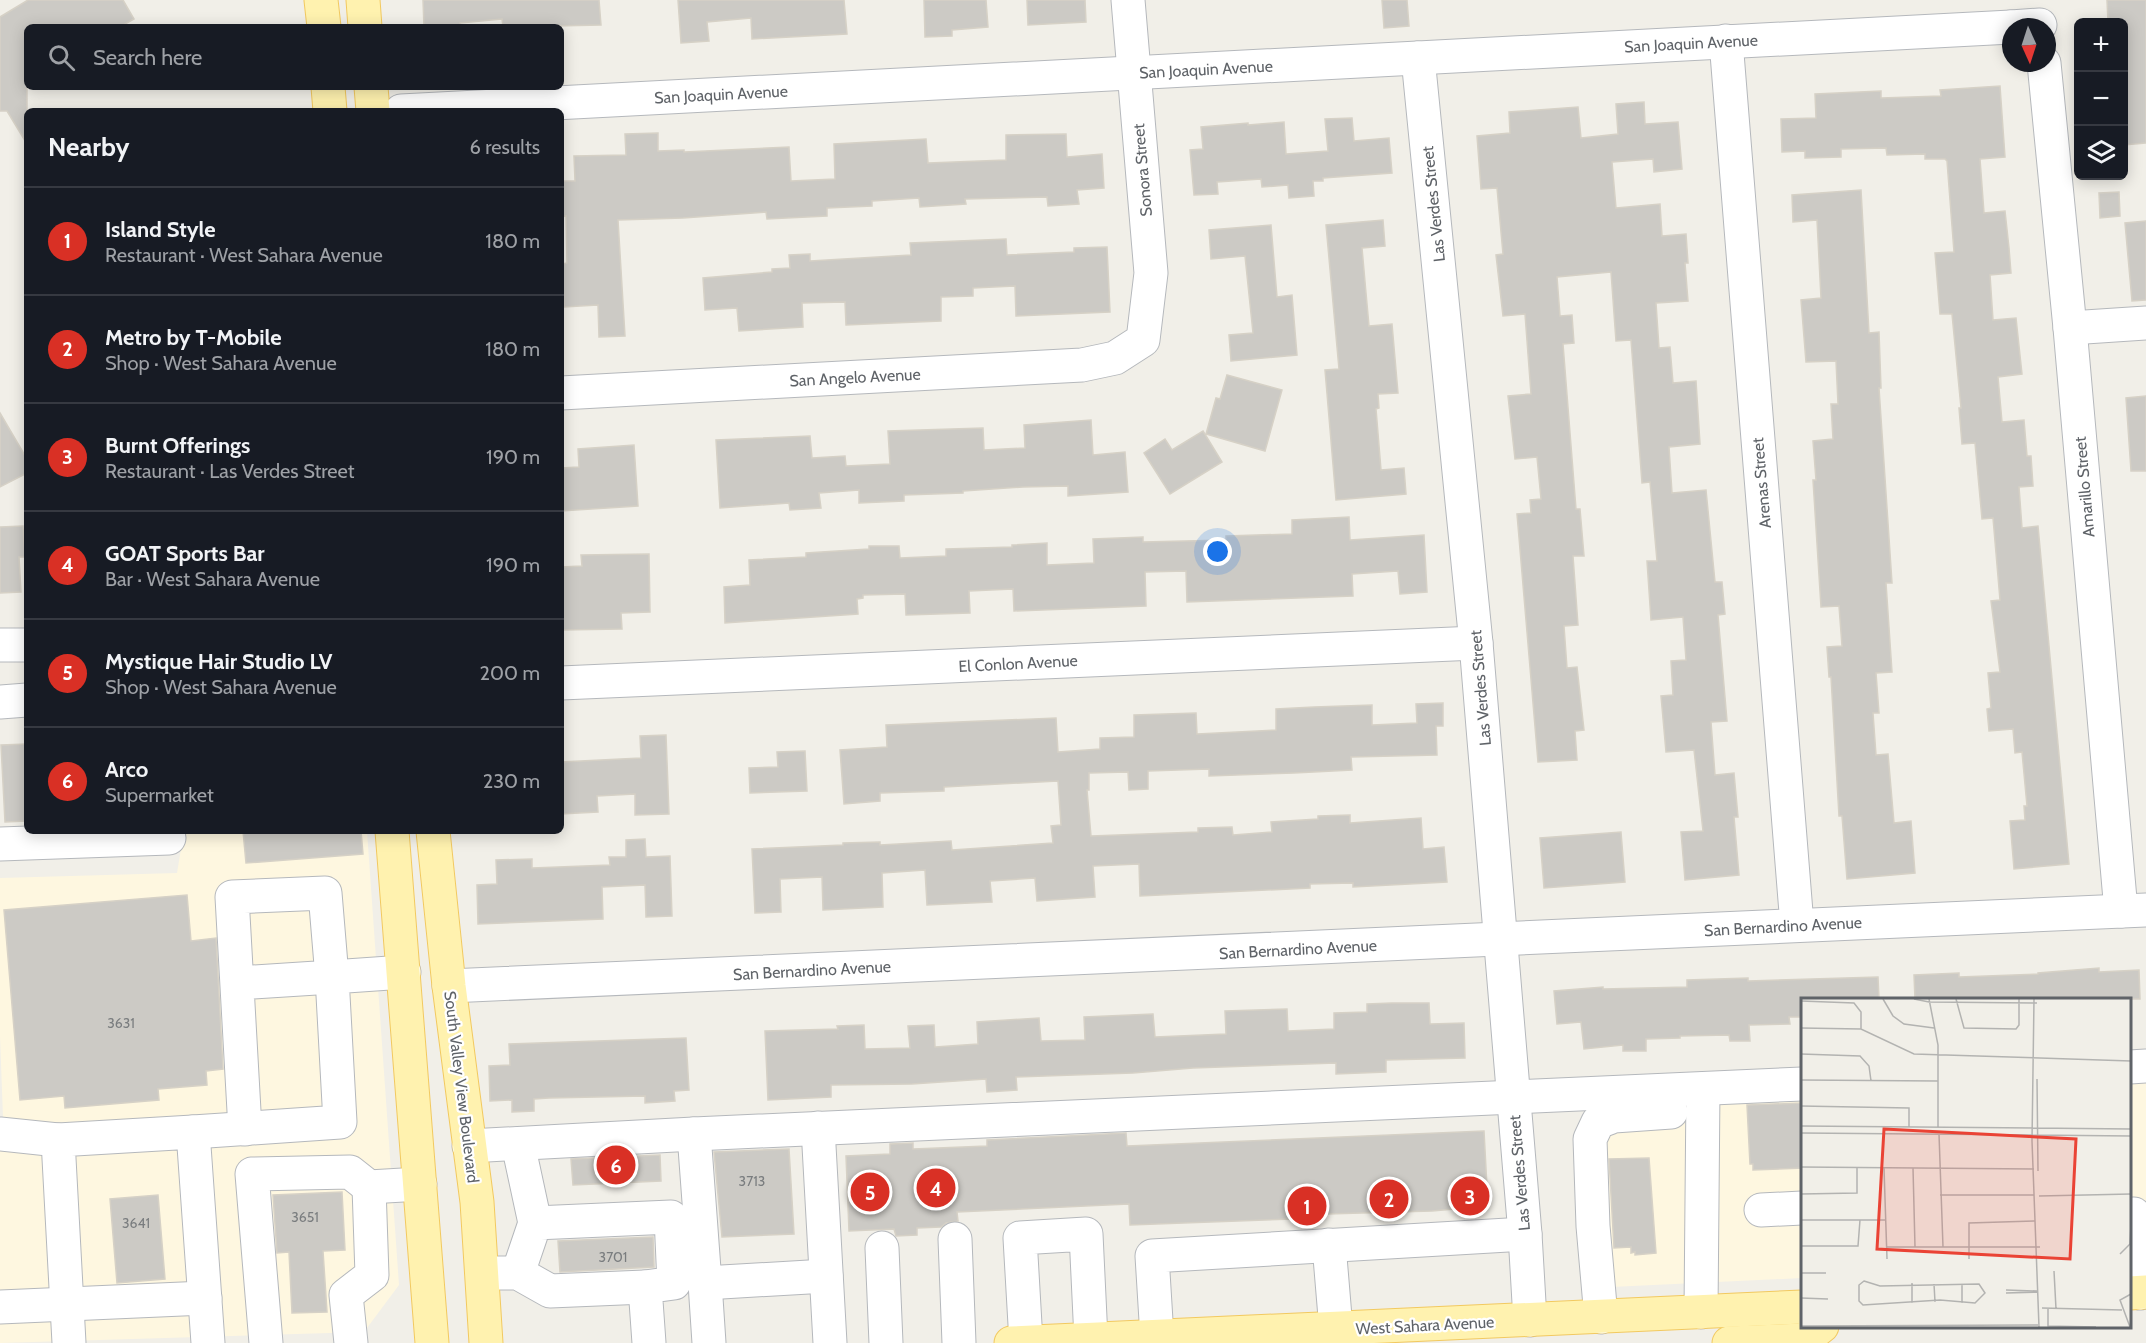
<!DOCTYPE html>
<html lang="en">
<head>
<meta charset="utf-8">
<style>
  :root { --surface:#171b24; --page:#20242c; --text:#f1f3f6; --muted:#9ea1a6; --line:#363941; --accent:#d93025 }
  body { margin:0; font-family:Cabin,sans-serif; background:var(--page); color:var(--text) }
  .controls { position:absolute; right:18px; top:18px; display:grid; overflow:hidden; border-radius:9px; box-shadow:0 3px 15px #0003 }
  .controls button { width:54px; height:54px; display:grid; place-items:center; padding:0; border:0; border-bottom:2px solid var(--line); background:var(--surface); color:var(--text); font:30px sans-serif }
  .compass { position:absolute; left:2002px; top:18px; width:54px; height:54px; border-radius:50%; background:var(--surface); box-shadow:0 3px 15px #0003; rotate:177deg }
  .you { position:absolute; left:1218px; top:552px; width:21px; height:21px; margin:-15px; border:4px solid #fff; border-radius:50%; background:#1a73e8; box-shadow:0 0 0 9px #1a73e833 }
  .badge { display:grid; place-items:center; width:39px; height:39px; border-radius:50%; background:var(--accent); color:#fff; font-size:20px; font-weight:700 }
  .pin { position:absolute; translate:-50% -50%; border:3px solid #fff; box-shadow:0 2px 6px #0006 }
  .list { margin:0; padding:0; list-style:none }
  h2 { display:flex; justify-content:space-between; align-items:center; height:78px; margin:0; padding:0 24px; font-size:26px }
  h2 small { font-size:20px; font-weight:400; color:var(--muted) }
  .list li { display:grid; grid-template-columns:39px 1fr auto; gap:18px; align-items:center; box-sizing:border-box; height:108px; padding:0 24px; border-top:2px solid var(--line) }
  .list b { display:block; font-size:22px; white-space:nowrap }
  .list p { margin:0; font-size:20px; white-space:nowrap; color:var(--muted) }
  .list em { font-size:20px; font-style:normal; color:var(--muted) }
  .icon { flex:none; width:33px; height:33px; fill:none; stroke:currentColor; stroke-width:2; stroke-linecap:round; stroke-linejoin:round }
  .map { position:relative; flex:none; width:2146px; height:1343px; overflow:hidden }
  .search { position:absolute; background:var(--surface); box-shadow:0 3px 15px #0003; left:24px; top:24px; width:540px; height:66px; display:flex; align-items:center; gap:15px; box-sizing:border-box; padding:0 21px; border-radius:9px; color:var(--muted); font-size:22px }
  .panel { position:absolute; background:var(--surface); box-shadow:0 3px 15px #0003; left:24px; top:108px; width:540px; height:726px; border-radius:9px }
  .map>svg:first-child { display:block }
</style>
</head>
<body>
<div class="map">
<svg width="2146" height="1343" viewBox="0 0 2146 1343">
  <rect width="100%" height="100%" fill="#f1efe8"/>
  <g fill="#fef7e0">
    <path d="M184,831H367L399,1285L364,1332L0,1343V1145H4L0,1036V878L177,873Z"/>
    <path d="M2146,1074V1260L2130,1261V1075Z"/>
    <path d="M1802,1089V1278L1590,1288L1585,1098Z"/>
  </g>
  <g fill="#cccac5" stroke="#d6d1c6" stroke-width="1.5">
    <path d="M28,0H123L134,19L120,27H27V144L7,111H0V17Z"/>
    <path d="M423,0H599L601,25L503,27L502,19L460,23V27H424Z"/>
    <path d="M678,0H844L847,34L752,39L751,18L707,22L709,41L681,43Z"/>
    <path d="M924,0H986L988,27L952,30V36L925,37Z"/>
    <path d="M1027,0H1085L1086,22L1028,25Z"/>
    <path d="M1382,0H1407L1409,26L1384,28Z"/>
    <path d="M2107,0H2146V143L2124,145V22H2108Z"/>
    <path d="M2000,86L2005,157L1980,159L1984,213L2005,211L2009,248L2011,273L1990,275L1993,320L2016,318L2022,374L1998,377L2002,422L2024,420L2027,456H2031L2033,486L2019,487L2022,528L2038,526L2069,864L2014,869L2010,821L2025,820L2024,806H2027L2022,752L2015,753L2013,729L1989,731L1987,709L1991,708L1988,673L2000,672L1991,601L2000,600L1993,518L1982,519L1975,443L1962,444L1959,408H1961L1952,314H1940L1935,253L1954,252L1947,161L1945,159H1925V154L1887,155L1886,148L1841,149V157L1805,158V151L1782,152L1781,119L1816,118L1815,94L1881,91V98L1941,96L1940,90Z"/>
    <path d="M1644,102L1645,124L1678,122L1682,169L1654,172L1653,159L1612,162L1616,208L1660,204L1662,236L1686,234L1688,263H1685L1688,301L1656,303L1659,348L1670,347L1673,383L1696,381L1700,444L1669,447L1672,493L1706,490L1715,582H1722L1725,614L1718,615L1727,721L1711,722L1715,775L1734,773L1738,817H1734L1739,875L1685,880L1681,832L1703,831L1694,750L1666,752L1661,696L1673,695L1671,661L1686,660L1683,617L1651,620L1647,561H1657L1650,482L1642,483L1631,340L1616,341L1611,272L1557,277L1560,316L1572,315L1574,343L1563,344L1576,509H1580L1584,556H1573L1578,625L1564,626L1567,668L1577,667L1584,730L1575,731L1577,760L1538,762L1517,514L1531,513L1530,500L1541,499L1537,457L1515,459L1508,396L1531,394L1525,314L1503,316L1496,255L1503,254L1497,188L1481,189L1477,136L1510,133L1509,112L1578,107L1581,138L1618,134L1616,104Z"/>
    <path d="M1352,118L1354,141L1389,138L1392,173L1323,178V181H1313L1314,196L1289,198L1288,185L1262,187L1261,179L1217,182L1218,194L1194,195L1190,150L1203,149L1201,127L1248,123V125L1284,122L1286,154L1328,151L1325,119Z"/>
    <path d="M658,133V151L684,150V152L789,147L791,181L835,179L834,144L926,139L928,163L1006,160V135L1066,134L1067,157L1102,154L1104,188L1077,190L1079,204L1048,206L1047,197L965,199L966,204L920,207L919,198L872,201V206L827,208V216L767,219L766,212L683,218L618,220L625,336L599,337L598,305L564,307L562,264L567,263L566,216L561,217V181H575L574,156L626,155L625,134Z"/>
    <path d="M1861,190L1869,333L1879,332L1881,388H1879L1892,583H1886L1892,672L1876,673L1879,713H1873L1876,755L1888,754L1894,823L1911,821L1915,873L1847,879L1842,816H1839L1831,677H1829L1827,647L1842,646L1839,606L1821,607L1813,480H1816L1813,441L1833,439L1831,404H1838L1836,361L1806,362L1801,300L1821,298L1817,220L1793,222L1792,195Z"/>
    <path d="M2119,192L2120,216L2100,218L2099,193Z"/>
    <path d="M1383,220L1385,246L1362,248L1366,293L1369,326L1392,324L1398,393L1378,394L1379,408L1376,409L1381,470L1404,468L1406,494L1336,500L1325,370L1339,369L1326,225Z"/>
    <path d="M2146,221V300L2132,301L2125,223Z"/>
    <path d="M1271,225L1277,297L1292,295L1297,355L1231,361L1229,335L1253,333L1245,256L1211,259L1209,230Z"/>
    <path d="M1006,239L1007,255L1074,252V248L1107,247L1110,312L1016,316L1015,286L973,288V296L941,297V321L846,325L845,302L802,303L803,327L739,331L737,308L705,310L703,278L772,272V269L790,268L789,255L810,254V261L911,255L910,243Z"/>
    <path d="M1227,375L1282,390L1265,451L1206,434L1216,398L1220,399Z"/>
    <path d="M2146,396V471H2131L2126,398Z"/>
    <path d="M0,413L27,459V473L0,487Z"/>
    <path d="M1091,420L1093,455L1125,452L1128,492L1068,496V486L1023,487L963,491V493L904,495V501L859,503V490L819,493L821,508L790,510L789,503L720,508L716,440L810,436L812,458L845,456L846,466L890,464L888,431L983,428L984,450L1025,448L1024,425Z"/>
    <path d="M1203,431L1222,462L1170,494L1144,453L1165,439L1172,450Z"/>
    <path d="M634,445L638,506L561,511V468L579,467L578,449Z"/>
    <path d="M1349,517L1350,540L1424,535L1427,592L1400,594L1398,571L1352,574L1353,596L1187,602L1186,571L1145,572L1146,606L1014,611L1013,589L969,591L970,613L906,615L905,594L863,595V598L857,599L858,614L725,623L724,587L750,585L749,560L806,557V553L869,549V546H899L900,558L946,556V549L1012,547V545L1047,543V565L1094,563L1093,539L1143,537V542L1226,540V536L1292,534V520Z"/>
    <path d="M23,526L25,557H19L21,592L0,593V527Z"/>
    <path d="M649,554L650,612L621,613L622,629L561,630V567L582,566L581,555Z"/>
    <path d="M1443,703V726H1436L1437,755L1351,757L1352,770L1294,773L1209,776V769L1148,771V789L1129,790L1128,772L1089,773V790H1087L1091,836L1198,832V828L1232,827L1233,835L1272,832L1271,822L1318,819V816L1350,815V823L1421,818L1423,849L1444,847L1447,882L1353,887V883L1310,884V888L1140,896L1139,864L1093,866L1095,897L1037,901L1035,878L990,881L992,902L927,905L925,870L882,873L883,907L823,910L822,877L780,879L781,912L755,913L752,849L843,845V843L880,842V845L951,841L952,850L1053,843L1051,826L1061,825L1058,781L944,787V791L880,793V801L844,804L840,750L887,747L886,725L1056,718L1058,752L1100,749V738L1134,737V715L1196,713L1197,734L1276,730V709L1314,707L1372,705V725L1417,723L1416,704Z"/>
    <path d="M666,735L669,814L635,815V794L597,796L598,812L561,814V762L641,758L640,736Z"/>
    <path d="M27,744V821L5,822L1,745Z"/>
    <path d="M805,751L807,791L750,793L749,768L778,767L777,752Z"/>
    <path d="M243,831H361L363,854L246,863Z"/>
    <path d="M1621,832L1625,882L1544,888L1540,838Z"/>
    <path d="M645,839L646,857L670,856L672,916L646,917L645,885L602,887L603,919L478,924L477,885L497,884L496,860L532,859V868L610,865L609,857H626V840Z"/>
    <path d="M187,895L191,941L216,938L223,1069L206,1071L207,1085L158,1089L159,1100L65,1108L64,1096L20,1100L4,910Z"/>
    <path d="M2099,968V972L2139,970L2140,999H1915L1914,975L1959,973V977L2038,974V973Z"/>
    <path d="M1878,977L1879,999H1803V1017H1789L1790,1024L1749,1025L1750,1041H1730L1729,1035L1680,1036V1038L1646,1039V1051H1623V1045L1584,1049L1581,1022L1557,1024L1554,991L1603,987V989L1687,987V980L1748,978V981Z"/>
    <path d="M1392,1003H1429L1430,1024L1464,1023L1465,1058L1386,1060V1072L1336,1074V1063L1193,1068L1133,1073L1016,1077L1017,1090L987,1092L986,1079L912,1084L831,1085V1097L768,1100L765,1031L838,1029L837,1026L864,1025L865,1049L910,1048L908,1026L934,1025L935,1047L978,1044L977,1022L1039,1018L1041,1041L1085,1040L1084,1017L1153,1014L1155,1037L1226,1034L1225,1011L1287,1009L1288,1031L1334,1029V1013L1367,1012V1004Z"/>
    <path d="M686,1038L689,1090L674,1091L675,1101L645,1103V1096L549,1098L534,1099V1111L512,1112V1100L490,1101L489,1066L510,1065L509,1044Z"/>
    <path d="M1803,1103V1168L1753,1170V1164H1750L1747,1105Z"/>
    <path d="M1484,1131L1488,1206L1432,1211L1292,1215V1219L1130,1225L1129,1204L957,1212L958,1221L946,1223L941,1227L917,1228V1235L896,1236L894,1229L849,1231L846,1156L890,1154V1144L913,1143V1149L987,1146V1140L1126,1133L1127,1146Z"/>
    <path d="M789,1149L794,1234L722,1237L714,1152Z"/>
    <path d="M660,1155L661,1181L573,1185L571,1159Z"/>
    <path d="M1649,1158L1656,1253L1635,1255V1252L1631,1253V1247L1614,1248L1609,1159Z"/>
    <path d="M342,1192L345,1250L323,1251L327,1312L292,1313L289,1252L277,1253L273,1195Z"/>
    <path d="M158,1195L165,1279L117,1283L110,1199Z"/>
    <path d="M653,1237L654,1267L560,1272L558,1241Z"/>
  </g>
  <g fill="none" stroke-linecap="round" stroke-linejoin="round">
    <g stroke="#b5b8bc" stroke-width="35">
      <g id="minor">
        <path d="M2011,27L2040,25"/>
        <path d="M1726,41L1797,925"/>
        <path d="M1418,58L1476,643L1525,1234L1530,1320"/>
        <path d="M2044,63L2070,328L2121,911"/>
        <path d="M401,111L2011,27"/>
        <path d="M2070,328L2146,323"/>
        <path d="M561,393L1082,365L1115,358L1143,340L1151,273L1128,0"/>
        <path d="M0,645H27"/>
        <path d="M561,683L1476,643"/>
        <path d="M0,702L27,700"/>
        <path d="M0,844L169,838"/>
        <path d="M237,983L332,977L325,893L232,897C237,975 241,1052 245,1129"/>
        <path d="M449,986L2146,910"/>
        <path d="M2130,1067L2146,1066"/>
        <path d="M818,1128L830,1343"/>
        <path d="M193,1132L340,1122L332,977L404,972"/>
        <path d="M0,1134L58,1140"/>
        <path d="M694,1134L705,1283L826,1276"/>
        <path d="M518,1144L535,1223"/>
        <path d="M469,1146L694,1134L1802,1084"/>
        <path d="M1761,1210L1802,1208"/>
        <path d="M2134,1214L2140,1293"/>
        <path d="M955,1239L959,1343"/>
        <path d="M1329,1245L1336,1329"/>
        <path d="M882,1248L886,1343"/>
        <path d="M495,1273H518L550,1291L645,1287"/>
        <path d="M518,1273L535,1223L671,1217L674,1283L645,1287L649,1343"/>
        <path d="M705,1283L709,1343"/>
        <path d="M0,1307L205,1298"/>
        <path d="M1701,1312L1703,1089"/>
        <path d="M1601,1317L1593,1226L1590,1139L1598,1122L1614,1116L1671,1112"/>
        <path d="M1157,1337L1152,1256L1525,1234"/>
        <path d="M1026,1342L1020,1238L1086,1234L1091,1339"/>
        <path d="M69,1343L58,1140L193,1132L208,1343"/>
        <path d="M266,1343L252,1174L350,1172L369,1187L420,1184"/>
        <path d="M351,1343L346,1295L372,1275L369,1187"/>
      </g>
    </g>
    <g stroke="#f2c960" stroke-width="35">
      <g id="major">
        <path d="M321,0L324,27"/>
        <path d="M363,0L365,27"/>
        <path d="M328,87L330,111"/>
        <path d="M371,87L373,111"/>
        <path d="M392,831L432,1343"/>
        <path d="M433,831L449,986L477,1202L486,1343"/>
        <path d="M2130,1293L2146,1292"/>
        <path d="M1011,1343L1802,1307"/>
        <path d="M1729,1343L1804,1340L1822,1326"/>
      </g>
    </g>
    <use href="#minor" stroke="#fff" stroke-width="33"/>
    <use href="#major" stroke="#fff2af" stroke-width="33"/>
  </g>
  <g text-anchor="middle" stroke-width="4.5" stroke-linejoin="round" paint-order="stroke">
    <g font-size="14" fill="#7a7d7f">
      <text x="121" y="1028">3631</text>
      <text x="752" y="1186">3713</text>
      <text x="305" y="1222">3651</text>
      <text x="136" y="1228">3641</text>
      <text x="613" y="1262">3701</text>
    </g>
    <g font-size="16" fill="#5f6368" stroke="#fff">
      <text transform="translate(1691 43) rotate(-3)" y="6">San Joaquin Avenue</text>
      <text transform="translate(1206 69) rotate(-3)" y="6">San Joaquin Avenue</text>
      <text transform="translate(721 94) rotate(-3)" y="6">San Joaquin Avenue</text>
      <text transform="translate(1142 170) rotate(-95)" y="6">Sonora Street</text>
      <text transform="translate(1433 204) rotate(-96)" y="6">Las Verdes Street</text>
      <text transform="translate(855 377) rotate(-3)" y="6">San Angelo Avenue</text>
      <text transform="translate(1761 483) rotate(-95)" y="6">Arenas Street</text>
      <text transform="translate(2084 487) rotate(-95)" y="6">Amarillo Street</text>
      <text transform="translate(1018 663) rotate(-3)" y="6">El Conlon Avenue</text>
      <text transform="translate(1480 688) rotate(-95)" y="6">Las Verdes Street</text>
      <text transform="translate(1783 926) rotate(-3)" y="6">San Bernardino Avenue</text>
      <text transform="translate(1298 949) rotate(-3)" y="6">San Bernardino Avenue</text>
      <text transform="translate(812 970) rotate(-3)" y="6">San Bernardino Avenue</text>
      <text transform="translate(462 1087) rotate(83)" y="6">South Valley View Boulevard</text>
      <text transform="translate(1519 1173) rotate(-95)" y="6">Las Verdes Street</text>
      <text transform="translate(1425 1325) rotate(-3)" y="6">West Sahara Avenue</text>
    </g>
  </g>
  <g transform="translate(1801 998)">
    <rect width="330" height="330" fill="#f1efe8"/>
    <path fill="none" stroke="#b3b3b1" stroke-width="1.5" d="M82,1L92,18L103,26L133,30M113,1L128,4L236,5M128,1L137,47V129M155,1L163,30L215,31L218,27V1M233,1L231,143L238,329M0,3L53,5L60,14V31M0,30L60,31L113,56L330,63M0,56L59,58L68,68L70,83M236,81L237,173M0,82L137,83M0,108L108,110V129M0,128L330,131M0,135L330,138M138,136L142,249M0,169L233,171M83,170L86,261M112,170L114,249M0,196L56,195V170M139,197H233M238,198L330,196M0,222H85M0,248H57L59,222M86,249H239M319,256L329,246L330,227M168,261V225L234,223M253,273L255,311M0,275H25M63,283L79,288L178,286L184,295L174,305L139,302L62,307L58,303V287ZM111,285V305M133,286L134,304M161,286V305M205,292L236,293M205,295L237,294M0,300L27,301M241,310L321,312M247,311V328L295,329M0,328L237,327M329,329L319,302L330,296"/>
    <path fill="#ea4335" fill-opacity="0.15" stroke="#ea4335" stroke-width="3" d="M83,131L275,141L269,261L76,251Z"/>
    <rect width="330" height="330" fill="none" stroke="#5f6368" stroke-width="3"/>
  </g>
</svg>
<div class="controls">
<button>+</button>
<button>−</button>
<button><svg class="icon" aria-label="layers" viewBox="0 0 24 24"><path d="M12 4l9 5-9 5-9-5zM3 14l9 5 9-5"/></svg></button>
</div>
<svg class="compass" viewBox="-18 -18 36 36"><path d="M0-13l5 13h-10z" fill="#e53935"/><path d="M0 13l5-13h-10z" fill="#9ea1a6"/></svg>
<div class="you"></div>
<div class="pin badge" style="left:1307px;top:1206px">1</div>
<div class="pin badge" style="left:1389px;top:1199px">2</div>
<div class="pin badge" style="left:1470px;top:1196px">3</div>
<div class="pin badge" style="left:936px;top:1188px">4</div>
<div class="pin badge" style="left:870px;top:1192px">5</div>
<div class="pin badge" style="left:616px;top:1165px">6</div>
<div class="search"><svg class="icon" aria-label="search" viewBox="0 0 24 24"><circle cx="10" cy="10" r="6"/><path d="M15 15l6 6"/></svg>Search here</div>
<section class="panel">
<h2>Nearby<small>6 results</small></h2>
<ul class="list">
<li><span class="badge">1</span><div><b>Island Style</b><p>Restaurant · West Sahara Avenue</p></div><em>180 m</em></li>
<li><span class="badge">2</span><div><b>Metro by T-Mobile</b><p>Shop · West Sahara Avenue</p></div><em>180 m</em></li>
<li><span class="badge">3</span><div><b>Burnt Offerings</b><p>Restaurant · Las Verdes Street</p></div><em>190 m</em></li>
<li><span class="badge">4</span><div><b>GOAT Sports Bar</b><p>Bar · West Sahara Avenue</p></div><em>190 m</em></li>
<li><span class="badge">5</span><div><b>Mystique Hair Studio LV</b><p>Shop · West Sahara Avenue</p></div><em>200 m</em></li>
<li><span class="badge">6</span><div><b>Arco</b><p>Supermarket</p></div><em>230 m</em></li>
</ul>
</section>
</div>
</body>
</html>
